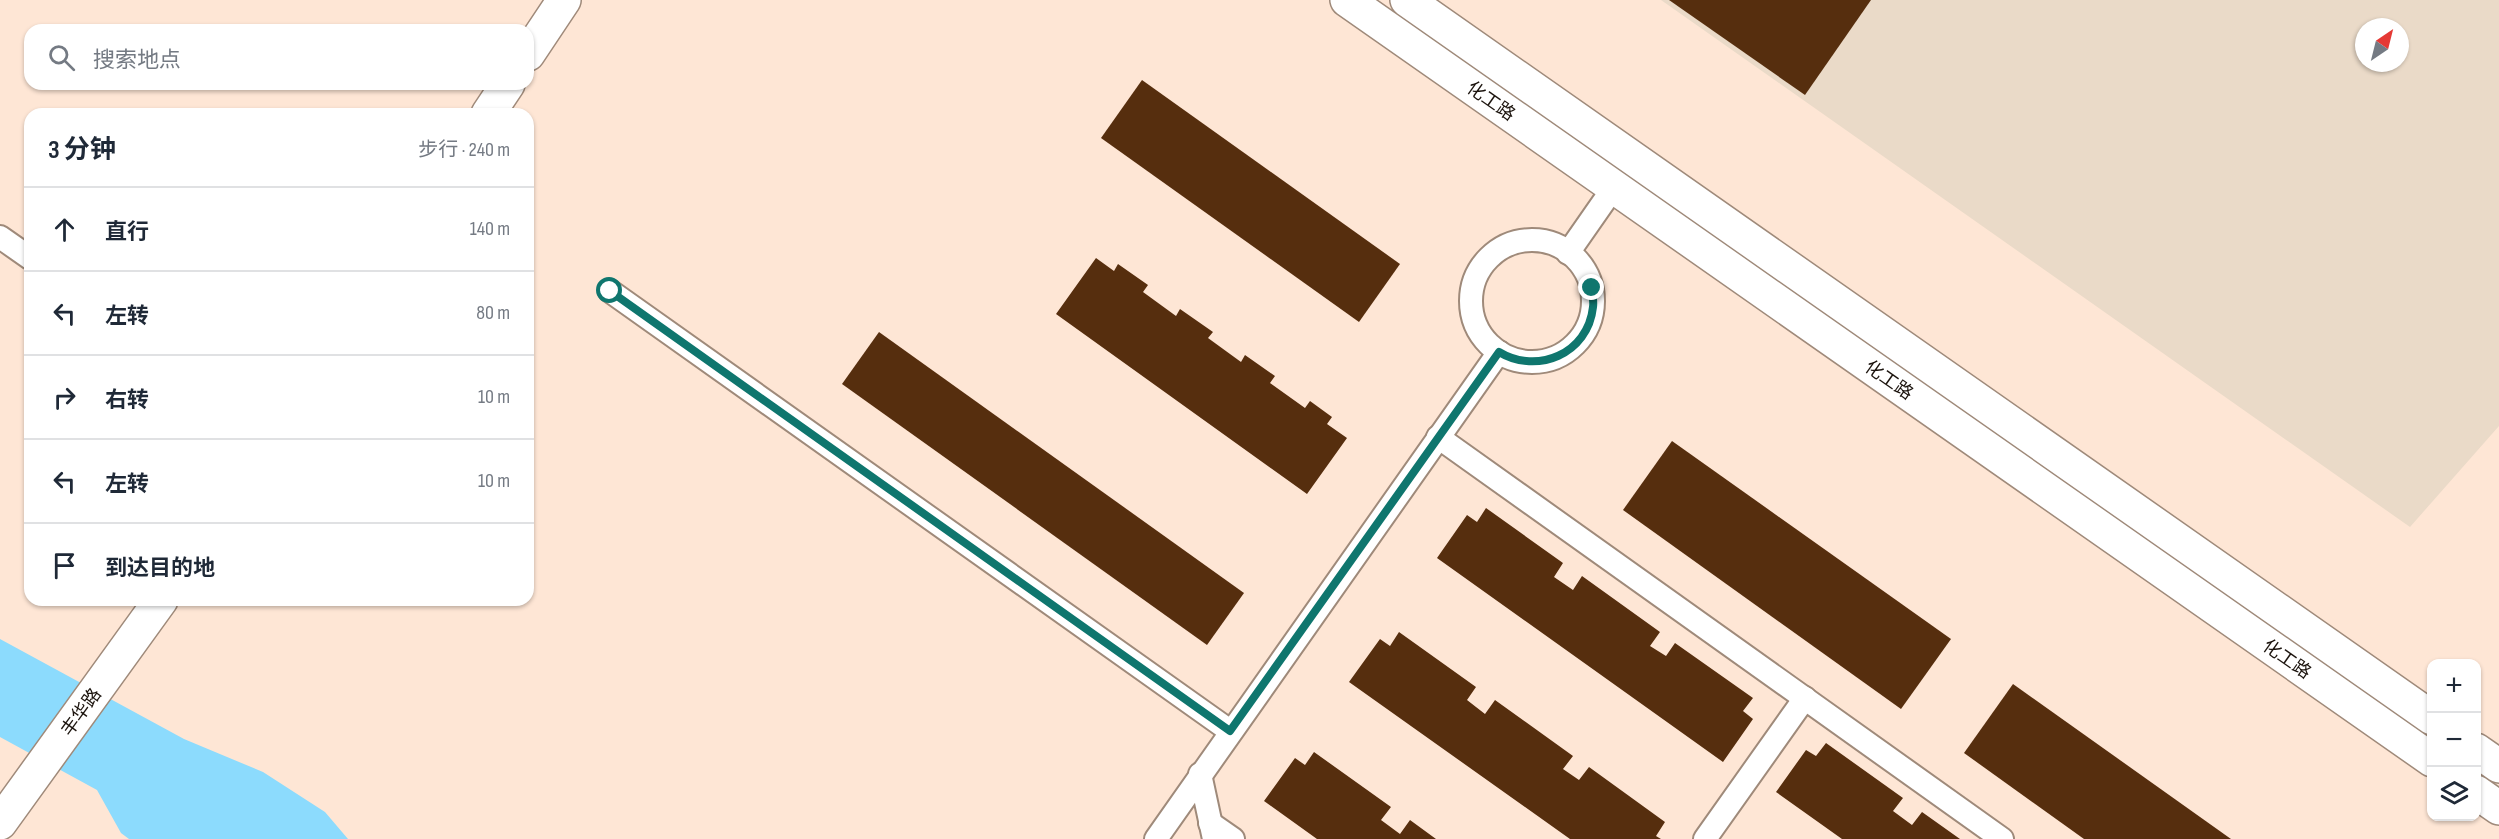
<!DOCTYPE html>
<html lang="zh">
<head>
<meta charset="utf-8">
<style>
  :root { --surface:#fff; --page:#f6f6f7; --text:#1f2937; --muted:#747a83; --line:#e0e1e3 }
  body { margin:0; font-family:"Sofia Sans Condensed","Noto Sans SC",sans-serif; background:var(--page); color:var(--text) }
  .controls { position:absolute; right:18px; bottom:18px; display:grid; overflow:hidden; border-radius:12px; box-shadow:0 2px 4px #0004 }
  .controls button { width:54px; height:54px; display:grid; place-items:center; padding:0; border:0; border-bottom:2px solid var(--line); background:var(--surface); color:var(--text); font:30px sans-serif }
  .compass { position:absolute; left:2355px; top:18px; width:54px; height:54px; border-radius:50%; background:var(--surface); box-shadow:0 2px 4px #0004; rotate:35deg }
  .stop { position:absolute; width:18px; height:18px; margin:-14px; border:4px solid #0f766e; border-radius:50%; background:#fff }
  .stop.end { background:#0f766e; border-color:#fff; box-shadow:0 2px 6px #0008 }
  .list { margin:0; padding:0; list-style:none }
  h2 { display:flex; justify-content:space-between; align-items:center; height:78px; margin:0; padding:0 24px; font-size:26px }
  h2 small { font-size:20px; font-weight:400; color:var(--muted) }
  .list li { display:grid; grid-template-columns:39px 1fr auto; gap:18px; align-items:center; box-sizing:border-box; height:84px; padding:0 24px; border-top:2px solid var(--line) }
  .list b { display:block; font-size:22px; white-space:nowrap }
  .list em { font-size:20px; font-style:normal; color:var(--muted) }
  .icon { flex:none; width:33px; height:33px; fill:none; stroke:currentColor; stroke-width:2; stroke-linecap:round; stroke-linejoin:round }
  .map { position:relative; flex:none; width:2499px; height:839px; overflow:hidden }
  .search { position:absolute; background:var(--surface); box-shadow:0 2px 4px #0004; left:24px; top:24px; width:510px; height:66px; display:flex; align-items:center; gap:15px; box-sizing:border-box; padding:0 21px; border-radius:18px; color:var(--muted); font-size:22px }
  .panel { position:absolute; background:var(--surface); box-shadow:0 2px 4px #0004; left:24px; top:108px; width:510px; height:498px; border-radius:18px }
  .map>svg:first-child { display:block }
</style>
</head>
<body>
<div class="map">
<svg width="2499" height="839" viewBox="0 0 2499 839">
  <rect width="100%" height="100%" fill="#fee6d5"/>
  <path fill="#eadac8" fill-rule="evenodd" d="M1661,0H2499V426L2410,527ZM2364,27H2400V63H2364Z"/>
  <path fill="#8cdbfd" d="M0,639L184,739L263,772L325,812L348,839H129L121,833L97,790L0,737Z"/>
  <g fill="#562e0e">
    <path d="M1669,0H1871L1805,95Z"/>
    <path d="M1142,80L1400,264L1359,322L1101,138Z"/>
    <path d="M1096,258L1114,271L1118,264L1148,285L1143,292L1176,316L1180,309L1213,332L1208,338L1241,362L1245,355L1275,376L1270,383L1305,408L1310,401L1332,417L1327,424L1347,438L1307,494L1056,314Z"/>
    <path d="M879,332L1244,593L1207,645L842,384Z"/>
    <path d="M1672,441L1951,639L1901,709L1623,510Z"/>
    <path d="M1486,508L1563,563L1554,577L1573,590L1582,576L1660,632L1650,646L1666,656L1675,643L1753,698L1743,711L1753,719L1723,762L1437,558L1467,515L1477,522Z"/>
    <path d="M1399,632L1476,687L1467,700L1485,714L1495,700L1573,756L1563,769L1579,780L1589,767L1665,822L1656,836L1661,839H1570L1349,682L1380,639L1390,646Z"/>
    <path d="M2013,684L2231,839H2084L1964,753Z"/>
    <path d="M1826,743L1903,798L1893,811L1912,825L1922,812L1960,839H1842L1776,792L1806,750L1816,756Z"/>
    <path d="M1314,752L1391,807L1381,820L1400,834L1410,820L1436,839H1317L1264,801L1295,758L1305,765Z"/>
  </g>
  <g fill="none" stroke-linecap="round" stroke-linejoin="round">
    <g stroke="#9f8a7a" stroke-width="26">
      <g id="lane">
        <path d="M0,237L30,258"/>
        <circle cx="1532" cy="301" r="61"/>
        <path d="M1568,253L1614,187"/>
        <path d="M610,291L1230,731"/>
        <path d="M1438,437L2002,839"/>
        <path d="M1200,774L1214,839"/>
        <path d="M1210,823L1233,839"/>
        <path d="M1156,839L1499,352"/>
        <path d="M1705,839L1805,698"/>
      </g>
    </g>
    <g stroke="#9f8a7a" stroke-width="36">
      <g id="secondary">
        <path d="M1347,0L2432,760"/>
        <path d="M1407,0L2432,718"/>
        <path d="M528,54L564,0"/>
        <path d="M488,114L508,84"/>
        <path d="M2476,750L2499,766"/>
        <path d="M2476,792L2499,808"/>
        <path d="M0,823L161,600"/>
      </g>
    </g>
    <use href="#lane" stroke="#fff" stroke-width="22"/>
    <use href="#secondary" stroke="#fff" stroke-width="33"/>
  </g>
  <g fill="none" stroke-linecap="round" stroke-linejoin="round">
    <path stroke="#0f766e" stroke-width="8" d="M610,291L1230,731L1499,352C1537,375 1588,354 1593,307C1594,301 1592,294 1592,288"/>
  </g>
  <g text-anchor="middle" stroke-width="6" stroke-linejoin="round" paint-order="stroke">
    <g font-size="18" fill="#1c140e" stroke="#fff">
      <text transform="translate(1491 101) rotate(35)" y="6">化工路</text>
      <text transform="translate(1889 380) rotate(35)" y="6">化工路</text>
      <text transform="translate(2287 659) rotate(35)" y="6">化工路</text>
      <text transform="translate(81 712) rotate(-54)" y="6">丰华路</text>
    </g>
  </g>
</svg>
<div class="controls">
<button>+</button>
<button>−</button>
<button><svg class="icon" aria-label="layers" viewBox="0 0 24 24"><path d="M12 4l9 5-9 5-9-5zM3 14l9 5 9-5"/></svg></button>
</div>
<svg class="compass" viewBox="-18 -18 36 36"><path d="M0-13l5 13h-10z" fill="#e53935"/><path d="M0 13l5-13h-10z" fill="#747a83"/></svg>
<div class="stop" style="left:610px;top:291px"></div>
<div class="stop end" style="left:1592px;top:288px"></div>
<div class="search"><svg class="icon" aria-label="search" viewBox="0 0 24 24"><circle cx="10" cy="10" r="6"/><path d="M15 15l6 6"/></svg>搜索地点</div>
<section class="panel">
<h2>3 分钟<small>步行 · 240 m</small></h2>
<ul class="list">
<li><svg class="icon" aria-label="ahead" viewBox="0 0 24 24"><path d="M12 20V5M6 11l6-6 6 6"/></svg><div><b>直行</b></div><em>140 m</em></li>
<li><svg class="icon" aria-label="left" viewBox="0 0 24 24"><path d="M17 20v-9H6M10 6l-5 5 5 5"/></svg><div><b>左转</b></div><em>80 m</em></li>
<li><svg class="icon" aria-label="right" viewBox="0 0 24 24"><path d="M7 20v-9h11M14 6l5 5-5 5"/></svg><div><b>右转</b></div><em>10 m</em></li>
<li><svg class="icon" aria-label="left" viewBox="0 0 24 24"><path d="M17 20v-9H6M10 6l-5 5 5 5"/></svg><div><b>左转</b></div><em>10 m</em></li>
<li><svg class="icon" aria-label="arrive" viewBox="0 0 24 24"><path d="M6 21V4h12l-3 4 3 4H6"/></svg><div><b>到达目的地</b></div></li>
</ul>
</section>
</div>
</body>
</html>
